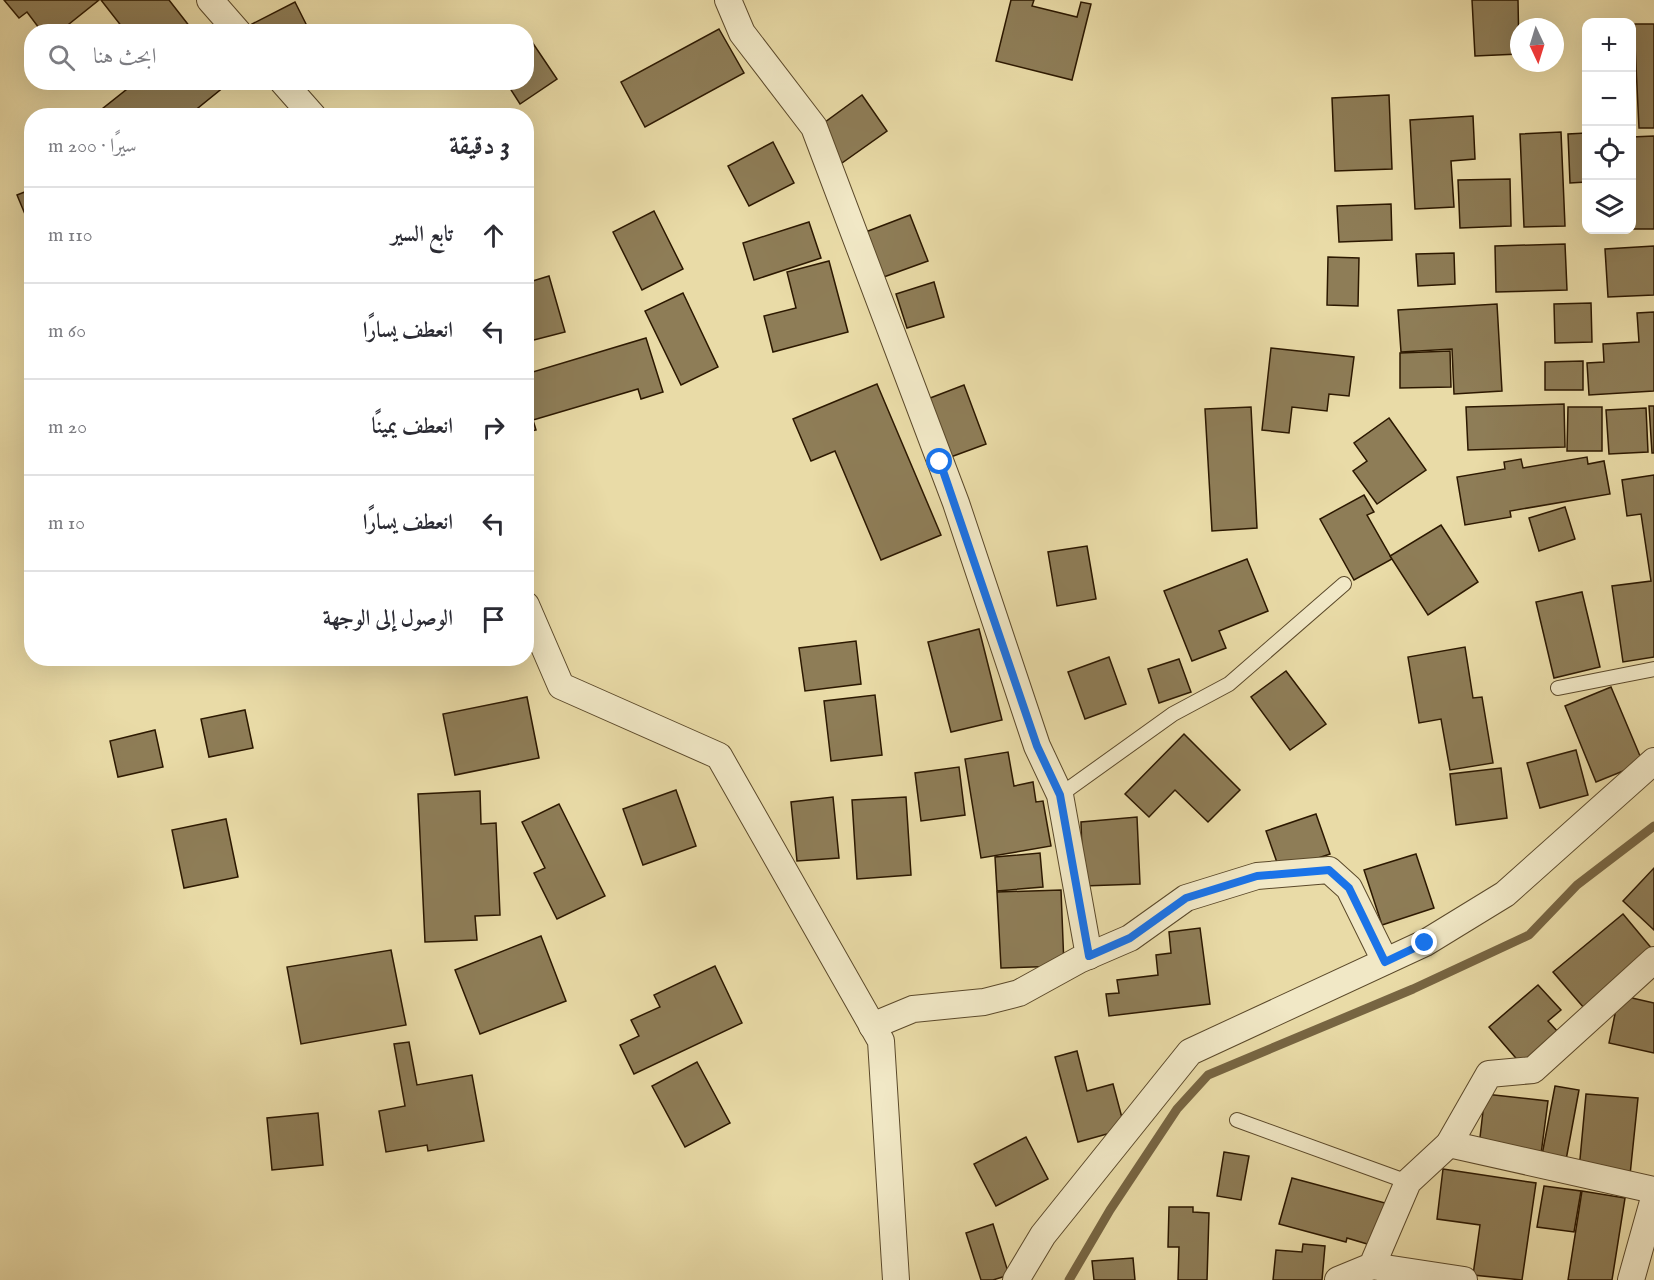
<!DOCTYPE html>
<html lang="ar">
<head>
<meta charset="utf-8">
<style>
  :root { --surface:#fff; --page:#f7f7f7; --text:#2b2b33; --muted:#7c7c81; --line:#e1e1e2 }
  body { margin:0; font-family:"IM FELL English",Amiri,serif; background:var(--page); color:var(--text); direction:rtl }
  .controls { position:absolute; right:18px; top:18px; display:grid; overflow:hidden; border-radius:12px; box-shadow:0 6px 24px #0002 }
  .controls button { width:54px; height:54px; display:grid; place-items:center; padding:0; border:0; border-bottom:2px solid var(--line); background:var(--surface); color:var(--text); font:30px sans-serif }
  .compass { position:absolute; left:1510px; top:18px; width:54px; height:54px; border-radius:50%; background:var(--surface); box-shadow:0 6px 24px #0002; rotate:176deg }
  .stop { position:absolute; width:18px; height:18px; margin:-14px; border:4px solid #1a73e8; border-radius:50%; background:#fff }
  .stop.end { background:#1a73e8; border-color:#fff; box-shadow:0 2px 6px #0008 }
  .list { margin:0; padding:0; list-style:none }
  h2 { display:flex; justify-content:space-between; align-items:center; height:78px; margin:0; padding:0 24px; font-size:26px }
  h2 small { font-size:20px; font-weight:400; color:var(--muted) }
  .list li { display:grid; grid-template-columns:39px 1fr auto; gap:18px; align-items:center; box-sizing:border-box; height:96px; padding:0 24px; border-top:2px solid var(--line) }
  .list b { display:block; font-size:22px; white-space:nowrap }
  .list em { font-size:20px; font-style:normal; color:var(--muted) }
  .icon { flex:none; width:33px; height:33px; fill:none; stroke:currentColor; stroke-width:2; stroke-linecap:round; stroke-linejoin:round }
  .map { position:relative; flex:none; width:1654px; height:1280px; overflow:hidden; direction:ltr }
  .search { position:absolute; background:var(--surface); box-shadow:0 6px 24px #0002; left:24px; top:24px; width:510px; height:66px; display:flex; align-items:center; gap:15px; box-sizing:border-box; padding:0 21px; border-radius:24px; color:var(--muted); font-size:22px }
  .panel { position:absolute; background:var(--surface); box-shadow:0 6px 24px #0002; left:24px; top:108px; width:510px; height:558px; border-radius:24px; direction:rtl }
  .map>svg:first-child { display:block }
</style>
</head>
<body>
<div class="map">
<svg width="1654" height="1280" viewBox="0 0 1654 1280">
  <rect width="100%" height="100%" fill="#e9dba7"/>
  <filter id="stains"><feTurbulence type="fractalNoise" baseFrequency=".00333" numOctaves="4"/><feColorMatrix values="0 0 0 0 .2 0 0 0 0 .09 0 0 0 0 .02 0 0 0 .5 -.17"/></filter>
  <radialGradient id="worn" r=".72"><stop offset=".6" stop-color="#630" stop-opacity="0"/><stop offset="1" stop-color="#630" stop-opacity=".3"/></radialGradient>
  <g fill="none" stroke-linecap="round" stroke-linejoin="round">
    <path stroke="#776542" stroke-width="9" d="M1069,1280L1110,1210L1177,1109L1208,1075L1413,989L1529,935L1577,885L1654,826"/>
  </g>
  <g fill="#8e7d57" stroke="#2c1800" stroke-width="1.5">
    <path d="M4,0H99L59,32H42L27,12L19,18Z"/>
    <path d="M101,0H169L194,32H126Z"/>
    <path d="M1011,0H1034L1032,6L1077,17L1081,2L1091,4L1072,80L996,61Z"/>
    <path d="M1472,0H1518L1519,54L1475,56Z"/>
    <path d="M295,2L310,32H257L252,24Z"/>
    <path d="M1634,24H1654V128H1639Z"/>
    <path d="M719,29L744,73L645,127L621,82Z"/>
    <path d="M526,33L557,79L520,104L506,82H526Z"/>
    <path d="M136,82H230L188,116L182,112L178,116H99L97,113Z"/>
    <path d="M862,95L887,131L842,163L817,128Z"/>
    <path d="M1389,95L1392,169L1335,171L1332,98Z"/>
    <path d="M1473,116L1475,159L1451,161L1454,207L1415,209L1410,120Z"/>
    <path d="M1561,132L1565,226L1524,227L1520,134Z"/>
    <path d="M1586,133V182L1570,183L1568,134Z"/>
    <path d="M1654,136V229H1632V137Z"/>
    <path d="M773,142L794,183L749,206L728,166Z"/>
    <path d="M1510,179L1511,226L1460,228L1458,180Z"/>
    <path d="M32,189V231L17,195Z"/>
    <path d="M1391,204L1392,240L1339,242L1337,206Z"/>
    <path d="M654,211L683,269L642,290L613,232Z"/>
    <path d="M910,215L928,261L881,278L863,233Z"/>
    <path d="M809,222L821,258L754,280L743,243Z"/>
    <path d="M1565,244L1567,290L1496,292L1495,246Z"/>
    <path d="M1654,246V295L1608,297L1605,249Z"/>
    <path d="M1454,253L1455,284L1418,286L1416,254Z"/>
    <path d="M1328,257L1359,258L1358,306L1327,305Z"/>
    <path d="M829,261L848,332L773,352L764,316L796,308L787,272Z"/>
    <path d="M549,276L565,332L526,342V283Z"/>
    <path d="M934,282L944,317L907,328L896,294Z"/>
    <path d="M683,293L718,367L681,385L645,311Z"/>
    <path d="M1591,303L1592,342L1555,343L1554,304Z"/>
    <path d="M1497,304L1502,391L1454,394L1452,349L1401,352L1398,310Z"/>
    <path d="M1654,312V391L1589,395L1587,363L1604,362L1603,344L1639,342L1637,313Z"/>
    <path d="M646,338L663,392L641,399L638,389L533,420L536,430L526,432V374Z"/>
    <path d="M1271,348L1354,357L1349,396L1329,394L1327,411L1292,407L1289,433L1262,430Z"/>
    <path d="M1450,351L1451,387L1400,388V353Z"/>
    <path d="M1583,361V390H1545V362Z"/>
    <path d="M877,384L941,535L881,560L835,451L811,461L793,419Z"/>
    <path d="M964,385L986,444L948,458L925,400Z"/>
    <path d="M1564,404L1565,447L1468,450L1466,407Z"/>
    <path d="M1649,406H1654V453H1652Z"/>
    <path d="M1251,407L1257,528L1212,531L1205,409Z"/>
    <path d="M1568,407H1602V451H1567Z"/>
    <path d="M1646,408L1648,452L1609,454L1606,410Z"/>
    <path d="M1389,418L1426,470L1377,504L1353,471L1367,461L1354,443Z"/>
    <path d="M1587,457L1588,464L1604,461L1610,494L1510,511L1511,517L1465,525L1457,477L1505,469L1504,462L1521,459L1523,468Z"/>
    <path d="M1654,475V657L1623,662L1612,586L1651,581L1641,514L1627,516L1622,480Z"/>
    <path d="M1364,495L1374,512L1367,515L1392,559L1354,580L1320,519Z"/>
    <path d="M1565,507L1575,539L1539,551L1529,518Z"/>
    <path d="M1441,525L1478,582L1428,615L1390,556Z"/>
    <path d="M1087,546L1096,599L1057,606L1048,552Z"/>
    <path d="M1247,559L1268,611L1219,631L1226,648L1192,661L1164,591Z"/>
    <path d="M1582,592L1600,667L1554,678L1536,602Z"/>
    <path d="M979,629L1002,720L951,732L928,642Z"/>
    <path d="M856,641L861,684L805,691L799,648Z"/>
    <path d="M1465,647L1473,698L1482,697L1493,763L1450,770L1441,719L1419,723L1408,657Z"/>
    <path d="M1109,657L1126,704L1085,719L1068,672Z"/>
    <path d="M1179,659L1191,692L1159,703L1148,669Z"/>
    <path d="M1286,671L1326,724L1290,750L1251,697Z"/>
    <path d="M1611,687L1643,763L1596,782L1565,706Z"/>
    <path d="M875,695L882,755L831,761L824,701Z"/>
    <path d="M527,697L539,758L455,775L443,714Z"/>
    <path d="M245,710L253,748L209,757L201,719Z"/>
    <path d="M155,730L163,767L118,777L110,741Z"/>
    <path d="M1184,734L1240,790L1208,822L1175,790L1149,817L1125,794Z"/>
    <path d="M1576,750L1588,795L1540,808L1527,763Z"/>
    <path d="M1008,752L1014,786L1033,782L1036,802L1043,801L1051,846L981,858L965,759Z"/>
    <path d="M959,767L965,815L921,821L915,773Z"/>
    <path d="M1501,768L1507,818L1456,825L1450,774Z"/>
    <path d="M676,790L696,846L643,865L623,809Z"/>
    <path d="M480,791L481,824L496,823L500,915L475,916L477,940L425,942L418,794Z"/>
    <path d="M833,797L839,858L797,861L791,802Z"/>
    <path d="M906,797L911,875L857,879L852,800Z"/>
    <path d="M559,804L605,896L557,919L534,873L545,868L522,822Z"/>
    <path d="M1316,814L1330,854L1280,871L1266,831Z"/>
    <path d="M1137,817L1140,884L1083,886L1081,822Z"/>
    <path d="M226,819L238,877L184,888L172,830Z"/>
    <path d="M1040,853L1043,887L997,891L995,857Z"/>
    <path d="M1416,854L1434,908L1382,925L1364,870Z"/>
    <path d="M1654,868V930L1623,901Z"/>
    <path d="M1061,890L1064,966L1001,968L997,892Z"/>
    <path d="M1623,914L1653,950L1584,1008L1553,972Z"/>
    <path d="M1200,928L1210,1004L1109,1016L1106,994L1119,993L1117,980L1158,975L1156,955L1171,953L1169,932Z"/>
    <path d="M541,936L566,1001L480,1034L455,970Z"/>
    <path d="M391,950L406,1025L301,1044L287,967Z"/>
    <path d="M715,966L742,1023L634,1074L620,1045L639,1036L631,1020L660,1007L654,995Z"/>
    <path d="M1538,985L1561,1010L1548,1021L1558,1032L1521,1064L1489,1027Z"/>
    <path d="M1619,995L1654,1003V1053L1609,1043Z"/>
    <path d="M409,1042L417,1085L472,1075L484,1141L428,1151L427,1145L386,1152L379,1111L405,1106L394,1044Z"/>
    <path d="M1077,1051L1087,1091L1113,1084L1125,1129L1078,1142L1055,1057Z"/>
    <path d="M697,1062L730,1123L685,1147L652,1086Z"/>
    <path d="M1555,1086L1579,1090L1566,1160L1542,1155Z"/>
    <path d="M1485,1094L1548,1101L1541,1154L1479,1146Z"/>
    <path d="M1586,1094L1638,1098L1630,1175L1579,1170Z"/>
    <path d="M318,1113L323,1165L272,1170L267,1118Z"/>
    <path d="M1026,1137L1048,1179L996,1206L974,1164Z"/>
    <path d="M1224,1152L1249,1156L1241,1200L1217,1196Z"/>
    <path d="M1443,1169L1536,1183L1522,1280L1473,1275L1480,1225L1437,1219Z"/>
    <path d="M1292,1178L1385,1203L1374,1246L1347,1238L1346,1242L1279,1224Z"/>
    <path d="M1544,1186L1581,1191L1574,1232L1537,1227Z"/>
    <path d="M1582,1191L1625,1198L1612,1280H1568Z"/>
    <path d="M1169,1207H1193V1212L1209,1213L1207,1280H1178L1179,1247H1168Z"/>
    <path d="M993,1224L1009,1275L993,1280H981L966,1233Z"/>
    <path d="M1303,1244L1325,1246L1322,1280H1273L1276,1250L1302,1252Z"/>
    <path d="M1133,1258L1135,1280H1094L1092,1261Z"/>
  </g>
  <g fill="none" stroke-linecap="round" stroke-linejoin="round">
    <g stroke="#5b492a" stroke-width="16">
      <g id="service">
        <path d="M1558,688L1654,669"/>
        <path d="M1060,795L1173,714L1229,684L1344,584"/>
        <path d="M1237,1120L1408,1182"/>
      </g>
    </g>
    <g stroke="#5b492a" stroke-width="28">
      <g id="minor">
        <path d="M210,0L238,32"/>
        <path d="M728,0L742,33L814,127L956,503L1037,746L1060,795L1089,956"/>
        <path d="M283,82L313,116"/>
        <path d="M526,605L561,686L719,756L881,1041L896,1280"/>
        <path d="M872,1026L913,1009L984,1002L1019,993L1079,960L1130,938L1186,898L1257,876L1329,870L1349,888L1385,961"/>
        <path d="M1449,1144L1654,1190"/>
        <path d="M1372,1266L1464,1280"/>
        <path d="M1016,1280L1043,1235L1190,1052L1425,943L1505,894L1654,761"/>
        <path d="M1338,1280L1372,1266L1408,1182L1449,1144L1489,1074L1533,1070L1654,960"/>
        <path d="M1631,1280L1654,1198"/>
      </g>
    </g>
    <use href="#service" stroke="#f1e8c6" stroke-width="14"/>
    <use href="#minor" stroke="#f1e8c6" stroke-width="26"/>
  </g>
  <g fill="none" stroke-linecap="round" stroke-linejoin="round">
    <path stroke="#1a73e8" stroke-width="8" d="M940,462L1037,746L1060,795L1089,956L1130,938L1186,898L1257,876L1329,870L1349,888L1385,962L1425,943"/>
  </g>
  <rect width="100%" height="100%" filter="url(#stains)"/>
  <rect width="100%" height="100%" fill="url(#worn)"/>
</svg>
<div class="controls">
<button>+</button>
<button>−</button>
<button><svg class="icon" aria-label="locate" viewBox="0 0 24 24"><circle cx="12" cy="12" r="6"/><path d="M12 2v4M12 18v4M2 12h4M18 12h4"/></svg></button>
<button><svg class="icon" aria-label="layers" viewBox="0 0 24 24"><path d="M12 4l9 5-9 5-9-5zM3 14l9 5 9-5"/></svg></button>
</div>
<svg class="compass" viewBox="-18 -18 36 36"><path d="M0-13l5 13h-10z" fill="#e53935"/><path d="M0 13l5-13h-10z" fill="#7c7c81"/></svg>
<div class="stop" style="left:940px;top:462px"></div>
<div class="stop end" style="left:1425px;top:943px"></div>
<div class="search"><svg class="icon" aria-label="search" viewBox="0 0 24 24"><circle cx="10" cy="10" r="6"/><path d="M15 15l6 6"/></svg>ابحث هنا</div>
<section class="panel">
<h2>3 دقيقة<small>سيرًا · 200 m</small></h2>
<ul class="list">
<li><svg class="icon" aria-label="ahead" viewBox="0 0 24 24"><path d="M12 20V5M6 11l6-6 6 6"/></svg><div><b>تابع السير</b></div><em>110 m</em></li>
<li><svg class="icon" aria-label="left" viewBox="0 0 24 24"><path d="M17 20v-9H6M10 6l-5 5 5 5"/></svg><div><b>انعطف يسارًا</b></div><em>60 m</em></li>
<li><svg class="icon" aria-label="right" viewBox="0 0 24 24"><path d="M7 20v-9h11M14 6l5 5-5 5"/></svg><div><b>انعطف يمينًا</b></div><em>20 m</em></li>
<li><svg class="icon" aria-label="left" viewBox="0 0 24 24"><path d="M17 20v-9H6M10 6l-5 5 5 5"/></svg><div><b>انعطف يسارًا</b></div><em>10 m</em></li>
<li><svg class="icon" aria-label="arrive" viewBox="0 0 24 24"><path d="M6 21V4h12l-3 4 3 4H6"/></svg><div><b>الوصول إلى الوجهة</b></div></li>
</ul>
</section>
</div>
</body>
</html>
